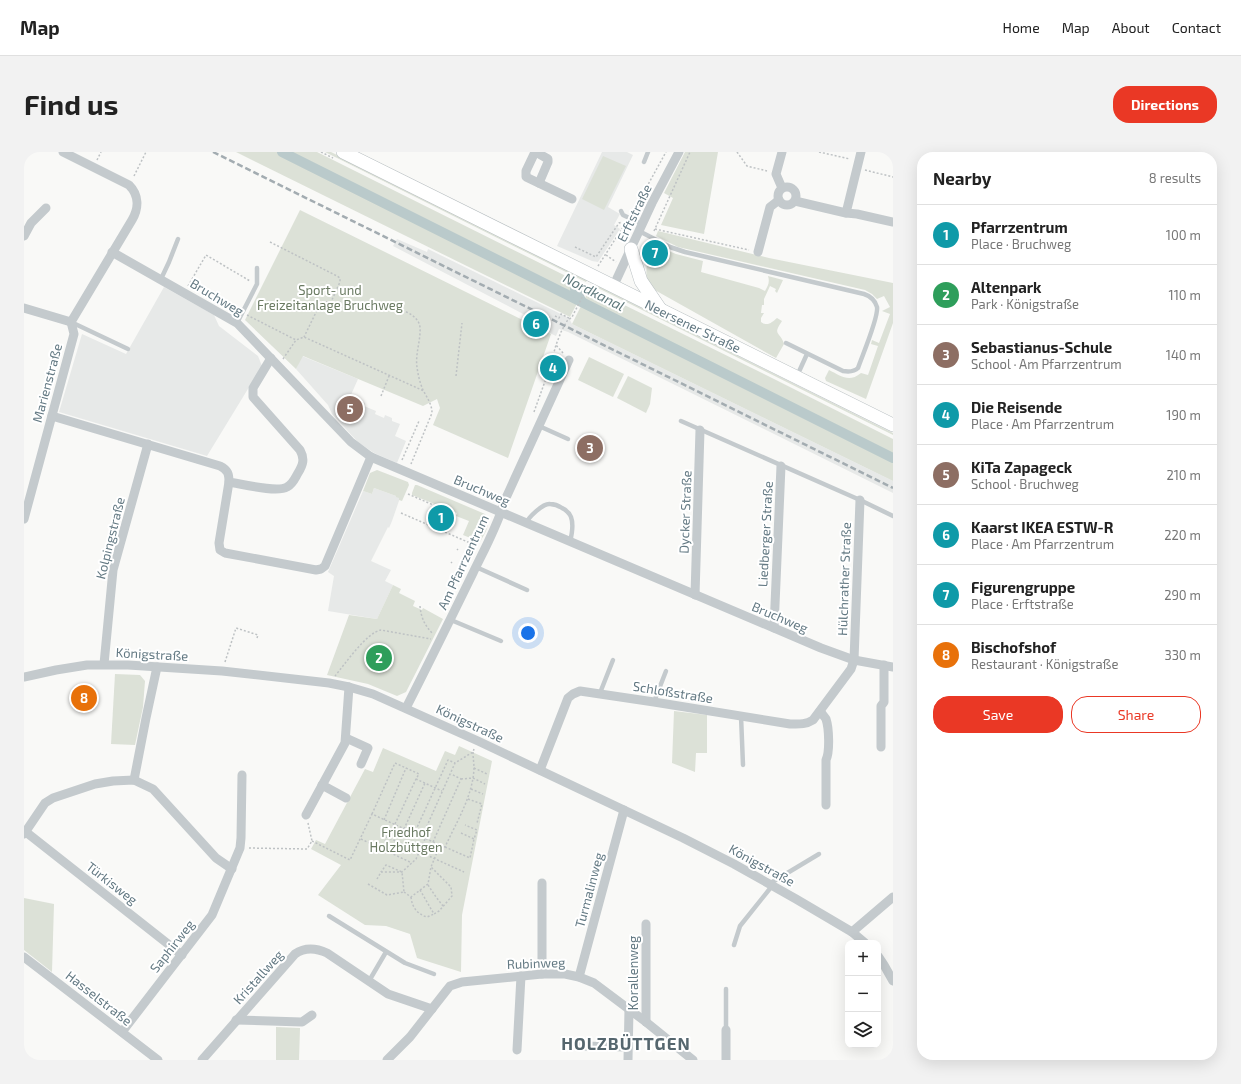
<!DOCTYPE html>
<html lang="en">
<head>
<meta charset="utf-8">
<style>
  :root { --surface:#fff; --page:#f2f2f2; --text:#222; --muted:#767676; --line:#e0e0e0; --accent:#ea3825 }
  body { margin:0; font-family:"Exo 2",sans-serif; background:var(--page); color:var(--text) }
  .controls { position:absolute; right:12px; bottom:12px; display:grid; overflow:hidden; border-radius:8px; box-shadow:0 4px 16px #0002 }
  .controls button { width:36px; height:36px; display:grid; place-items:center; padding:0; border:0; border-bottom:1px solid var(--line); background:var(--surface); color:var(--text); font:20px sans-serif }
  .you { position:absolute; left:504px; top:481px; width:14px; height:14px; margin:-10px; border:3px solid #fff; border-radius:50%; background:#1a73e8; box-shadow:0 0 0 6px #1a73e833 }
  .badge { display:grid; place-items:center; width:26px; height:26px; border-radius:50%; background:var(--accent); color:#fff; font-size:13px; font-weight:700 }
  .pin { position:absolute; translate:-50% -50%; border:2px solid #fff; box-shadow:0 1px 4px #0006 }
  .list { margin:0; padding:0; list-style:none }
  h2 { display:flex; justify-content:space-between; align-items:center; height:52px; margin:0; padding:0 16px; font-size:17px }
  h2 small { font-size:13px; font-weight:400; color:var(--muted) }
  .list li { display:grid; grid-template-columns:26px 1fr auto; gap:12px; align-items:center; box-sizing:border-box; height:60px; padding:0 16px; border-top:1px solid var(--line) }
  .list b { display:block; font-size:15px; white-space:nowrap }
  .list p { margin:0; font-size:13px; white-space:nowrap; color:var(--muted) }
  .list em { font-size:13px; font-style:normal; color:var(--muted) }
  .actions { display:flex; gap:8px; padding:12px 16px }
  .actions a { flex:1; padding:9px 0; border:1px solid var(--accent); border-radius:16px; text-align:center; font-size:14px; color:var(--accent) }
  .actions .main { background:var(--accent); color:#fff }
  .icon { flex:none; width:22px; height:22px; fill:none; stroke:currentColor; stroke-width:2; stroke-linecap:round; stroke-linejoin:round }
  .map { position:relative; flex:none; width:869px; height:908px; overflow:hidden; border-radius:16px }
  header { display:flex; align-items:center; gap:24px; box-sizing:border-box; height:56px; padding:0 20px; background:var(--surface); border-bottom:1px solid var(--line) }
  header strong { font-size:19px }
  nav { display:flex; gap:22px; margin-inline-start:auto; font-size:14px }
  .intro { display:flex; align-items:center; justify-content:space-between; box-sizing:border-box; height:96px; padding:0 24px }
  h1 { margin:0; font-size:28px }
  .button { padding:10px 18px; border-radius:16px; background:var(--accent); color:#fff; font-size:14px; font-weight:700 }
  main { display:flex; gap:24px; padding:0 24px }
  aside { flex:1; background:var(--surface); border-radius:16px; box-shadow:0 4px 16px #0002 }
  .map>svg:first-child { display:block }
</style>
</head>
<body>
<header>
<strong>Map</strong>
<nav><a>Home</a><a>Map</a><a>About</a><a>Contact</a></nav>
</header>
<div class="intro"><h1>Find us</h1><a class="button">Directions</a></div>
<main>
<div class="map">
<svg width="869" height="908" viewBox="0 0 869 908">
  <rect width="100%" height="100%" fill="#f9f9f7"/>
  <g fill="#e7e9e8">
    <path d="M578,0H603L609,3L584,55L596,62L590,73L596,77L574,110L568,109L533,94Z"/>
    <path d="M373,87L403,100L404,97L545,166L548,172L869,329V341L544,180L535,177L532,184L501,169L503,164L369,94Z"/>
    <path d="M140,135L190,163L195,174L234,204L238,214L183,304L35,260L58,182L102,202Z"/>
    <path d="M278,204L334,227L326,245L341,251L340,254L352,259L351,262L360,266L361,263L368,266V269L376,272L371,284L382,289L373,311L350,301L334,290L308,262L304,253L272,217Z"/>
    <path d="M350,336L372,344L376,346L368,369L365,376L364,375L347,409L367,418L361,429L369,433L353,467L304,459L310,424L304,420L339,339L348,342Z"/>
  </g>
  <g fill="#dce1d7">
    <path d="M212,0H293L562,134L546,165Z"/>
    <path d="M301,0H307L563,128L562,130Z"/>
    <path d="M661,0H694L680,82L637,73L649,46L640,41Z"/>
    <path d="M579,4L602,14L580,58L558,47Z"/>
    <path d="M276,58L527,182L484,306L409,273L416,256L413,247L399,254L279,204L272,217L221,168Z"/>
    <path d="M634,79L745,106L869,131V171L842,247L802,229L801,226L805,218C817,224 825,231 837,221L844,223L854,194L847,192L848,188L855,191L866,162L858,159L866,155L860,144L853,147L848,142L841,138L654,95L632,84Z"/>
    <path d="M628,92L652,102L679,109L677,120L735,136L741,139C744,134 746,130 744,124L759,128L753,141L751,139L752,137L746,134L740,147V153H738L737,161H740L737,166V170C744,175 748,170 753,166L758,169C748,184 756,179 760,192L752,206L629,137C627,134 624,131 623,128C621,117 624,103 628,92Z"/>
    <path d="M570,132L869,281V283L570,134Z"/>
    <path d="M566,136L752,228L869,287V329L548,172Z"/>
    <path d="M565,205L600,222L589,245L554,228Z"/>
    <path d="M604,224L628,236L626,252L622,261L593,246Z"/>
    <path d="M353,318L384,330L385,333L378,349L375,348V346L372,345V344L350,336L348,342L339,339L346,321Z"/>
    <path d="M391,333H393L461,362C468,371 461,381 456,390L439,383L445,369L432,364L433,361L388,343V341Z"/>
    <path d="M369,433L377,437L375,441L391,449L389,454L398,458L399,456L419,467L382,540L373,544L344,532L303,523L325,463L353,467Z"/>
    <path d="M91,522L116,523L121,529L119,555L111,593L87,592Z"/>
    <path d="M650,559L683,563V601H672L671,620L648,611Z"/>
    <path d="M435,594L468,609L438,763L437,820L393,806L386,782L362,774L341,773L294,743L317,713L287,697L292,688L301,692L341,617L349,620L359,596L412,619L421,599L431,603Z"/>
    <path d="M0,746L30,752L28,820L0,798Z"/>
    <path d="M252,875L276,876L275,908H252Z"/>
  </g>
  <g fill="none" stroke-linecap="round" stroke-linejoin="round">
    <g stroke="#bacacb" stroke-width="10">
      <path d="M258,0L869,306"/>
      <path d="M552,134L551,137L558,150"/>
    </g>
    <g stroke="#b7bec1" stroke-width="14">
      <g id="secondary">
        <path d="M319,0L869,273"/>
        <path d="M607,97L617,129L636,157"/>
      </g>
    </g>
    <g stroke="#bec2c4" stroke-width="1.5" stroke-dasharray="2 2" stroke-linecap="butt">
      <path d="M297,0L309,6"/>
      <path d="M713,0L723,14L743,19"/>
      <path d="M795,0L826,7"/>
      <path d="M73,8L77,0"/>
      <path d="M841,18L869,25"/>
      <path d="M110,24L122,0"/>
      <path d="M609,60L642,0"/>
      <path d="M631,77L725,98"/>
      <path d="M630,79L666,0"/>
      <path d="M246,90L313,124L316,126V130L307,150H297L280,185"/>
      <path d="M551,95L572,105L595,71L598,70"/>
      <path d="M582,103L592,110"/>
      <path d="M622,105L626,92"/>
      <path d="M574,114L601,72"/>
      <path d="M164,134L182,103L226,129"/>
      <path d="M307,150C326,151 392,149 396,175C397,188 391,202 393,215C394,223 396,231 399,238C403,246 408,252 408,261L387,312"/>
      <path d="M223,163L272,188L280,185L400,239"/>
      <path d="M531,164L535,166L537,162L547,167"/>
      <path d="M539,201L532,193L537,180L543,169L548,165L564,134"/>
      <path d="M259,207L272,188"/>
      <path d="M432,224L438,171"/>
      <path d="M357,244L365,224"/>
      <path d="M510,260L525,218L532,193"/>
      <path d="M378,308L395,269"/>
      <path d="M384,342L414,355V356"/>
      <path d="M377,361L453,394"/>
      <path d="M433,397L434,398"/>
      <path d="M427,410L428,411"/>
      <path d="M396,454C397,466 401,474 409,482"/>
      <path d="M201,510L212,476L234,483L233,486"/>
      <path d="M311,524C321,512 343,480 357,478L407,487"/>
      <path d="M450,616L463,622"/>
      <path d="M437,627L449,626L461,632"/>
      <path d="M447,637L459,642"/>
      <path d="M444,647L458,652L453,671"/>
      <path d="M348,662L371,611L395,622L392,627L418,639"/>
      <path d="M360,668L382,616"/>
      <path d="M371,672L392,627"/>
      <path d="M380,677L401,631"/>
      <path d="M437,681L450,687L453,678L441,673"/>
      <path d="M390,682L424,608L431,611"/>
      <path d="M398,685L421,695C432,671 449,644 450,616C450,611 449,606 449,600"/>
      <path d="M337,687L388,711"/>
      <path d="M288,689L326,708L348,662L398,685L431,611L449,600L450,597"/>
      <path d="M409,690L437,627L427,622"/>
      <path d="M421,695L446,706L450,687"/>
      <path d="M225,696L283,697L288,689L284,671"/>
      <path d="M358,697L363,685L440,720"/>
      <path d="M353,727L357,720H378L392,707L401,687"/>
      <path d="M344,732L363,743L380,740L378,720L362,713L357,720"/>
      <path d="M404,733L412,745L419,754"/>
      <path d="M396,738L410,762L415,759L428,744L427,735L407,715"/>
      <path d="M380,740L387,745L404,732L407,715L416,693"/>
      <path d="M387,745C388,755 393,762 403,765L410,762"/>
    </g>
    <g stroke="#c4cacd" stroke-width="4.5">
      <path d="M620,10L624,0"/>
      <path d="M597,59L599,63L618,72"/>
      <path d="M615,79L646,95L661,100L840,142C846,144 851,148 853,155C855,165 838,204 834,216C830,220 825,220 819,219L762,191"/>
      <path d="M137,127L145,110L154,87"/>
      <path d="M47,170L104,197"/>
      <path d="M213,171L233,132V116"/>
      <path d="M773,224L783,202"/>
      <path d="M657,269L836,348L869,364"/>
      <path d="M515,274L544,287"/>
      <path d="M502,371C505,365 519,351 526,352C530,352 535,354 538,356C542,358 545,360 547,365C550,373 548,382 546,390"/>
      <path d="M452,415L503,438"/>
      <path d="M427,468L477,489"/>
      <path d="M576,541L589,508"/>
      <path d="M630,550L642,519"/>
      <path d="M717,564L719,613"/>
      <path d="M745,732L795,702"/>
      <path d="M305,764L381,811L410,822"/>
      <path d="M710,793L716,774L748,734"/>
      <path d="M345,829L362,800"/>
      <path d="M702,837V878"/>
    </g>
    <g stroke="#c4cacd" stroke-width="9">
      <path d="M39,0L105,33C115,43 115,56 108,68L47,170"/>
      <path d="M511,0L502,19V25L548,47"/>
      <path d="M512,0L524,7V10L515,31"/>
      <path d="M758,0L752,22L758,36"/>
      <circle cx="763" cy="44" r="9"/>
      <path d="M771,49L822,61L833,62L869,70"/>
      <path d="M822,61L837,0"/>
      <path d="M0,84L7,71L22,56"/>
      <path d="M88,100L213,171L327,290L347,305L797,496L830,508L869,515"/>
      <path d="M734,100L746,55L755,48"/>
      <path d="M589,135L628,51L655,0"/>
      <path d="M0,156L47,170"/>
      <path d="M28,264L196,314C204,318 205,322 205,330C218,332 253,341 263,335C269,332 271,326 274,321C279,313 281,307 276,298L229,245V236L247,206"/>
      <path d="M205,330L195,391L196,398L201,401L292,418L297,417L301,414L347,305"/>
      <path d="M0,367L50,182L47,170"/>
      <path d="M671,443L676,278"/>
      <path d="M750,476L757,314"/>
      <path d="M80,512L89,418L124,292"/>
      <path d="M0,525L32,518L63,513H104L198,519L305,531L325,535L349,542L454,589L659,686L710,712L772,747L828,780L841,791"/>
      <path d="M382,556C405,511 427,466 449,421C460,398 474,373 481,348L545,208"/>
      <path d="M796,559C798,562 800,564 802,567C805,576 806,600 802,608V653"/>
      <path d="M322,586L344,596L337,612"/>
      <path d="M857,595V554L860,550V513"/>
      <path d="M516,618L544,546L549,542L556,539L630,550L766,572C774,572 781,573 789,568L827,517L830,508L836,348"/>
      <path d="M110,628L122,566L133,515"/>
      <path d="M298,633L322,646"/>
      <path d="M282,663L321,591L325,535"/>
      <path d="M2,680L158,803"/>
      <path d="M0,682L21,651L29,646L71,632L89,629L110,628L129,637L192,706L208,717"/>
      <path d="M518,731V822"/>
      <path d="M622,772V870"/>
      <path d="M828,780L869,745"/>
      <path d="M854,804L860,813L869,829"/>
      <path d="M0,805L134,908"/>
      <path d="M555,825L600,658"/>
      <path d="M212,868L278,870L288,863"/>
      <path d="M98,880L188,763L216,696L217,686L218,623"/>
      <path d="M556,894L604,895"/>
      <path d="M493,898L497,824"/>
      <path d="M178,908L271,802C281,795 292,796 303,801L364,842L408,857"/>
      <path d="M363,908L386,885L422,839L426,834L438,830L518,822H541L555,825L570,831L622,870L669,908"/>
      <path d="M604,908L605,857"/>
      <path d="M702,908V878"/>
    </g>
    <use href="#secondary" stroke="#fff" stroke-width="13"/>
    <path stroke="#a3acb1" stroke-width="2.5" stroke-dasharray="6 3" stroke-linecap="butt" d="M189,0L869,336"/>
  </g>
  <g text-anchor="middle" stroke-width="4" stroke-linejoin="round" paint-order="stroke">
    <g font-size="13" fill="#637983" stroke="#fff">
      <text transform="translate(610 61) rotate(-64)" y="5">Erftstraße</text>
      <text transform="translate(193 145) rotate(31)" y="5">Bruchweg</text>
      <text transform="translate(669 174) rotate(26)" y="5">Neersener Straße</text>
      <text transform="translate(23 231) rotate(-75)" y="5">Marienstraße</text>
      <text transform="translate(458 338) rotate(23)" y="5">Bruchweg</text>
      <text transform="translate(661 360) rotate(-88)" y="5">Dycker Straße</text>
      <text transform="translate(741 382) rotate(-87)" y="5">Liedberger Straße</text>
      <text transform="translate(86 386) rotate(-76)" y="5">Kolpingstraße</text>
      <text transform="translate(439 410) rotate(-65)" y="5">Am Pfarrzentrum</text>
      <text transform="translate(820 427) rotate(-88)" y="5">Hülchrather Straße</text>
      <text transform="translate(756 465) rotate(23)" y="5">Bruchweg</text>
      <text transform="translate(128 502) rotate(3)" y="5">Königstraße</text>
      <text transform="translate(649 540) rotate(9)" y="5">Schloßstraße</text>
      <text transform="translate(446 571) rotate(25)" y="5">Königstraße</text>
      <text transform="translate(738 713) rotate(29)" y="5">Königstraße</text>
      <text transform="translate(88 731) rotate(38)" y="5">Türkisweg</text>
      <text transform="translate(565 738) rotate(-75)" y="5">Turmalinweg</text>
      <text transform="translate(148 794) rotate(-52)" y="5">Saphirweg</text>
      <text transform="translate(512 811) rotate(-2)" y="5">Rubinweg</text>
      <text transform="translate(609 821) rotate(-90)" y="5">Korallenweg</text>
      <text transform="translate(234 825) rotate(-48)" y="5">Kristallweg</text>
      <text transform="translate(75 846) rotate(38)" y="5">Hasselstraße</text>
    </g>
    <g font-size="13" fill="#6a7a62" stroke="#fff">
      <text x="306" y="143">Sport- und<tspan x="306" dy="15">Freizeitanlage Bruchweg</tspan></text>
      <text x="382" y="685">Friedhof<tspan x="382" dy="15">Holzbüttgen</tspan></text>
    </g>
    <g font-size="14" font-style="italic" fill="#5e787c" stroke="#fff">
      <text transform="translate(570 140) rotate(27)" y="5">Nordkanal</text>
    </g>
    <g font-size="17" font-weight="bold" letter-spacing="1" fill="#55666e" stroke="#fff">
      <text x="602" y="898">HOLZBÜTTGEN</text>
    </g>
  </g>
</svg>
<div class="controls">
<button>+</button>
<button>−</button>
<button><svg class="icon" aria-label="layers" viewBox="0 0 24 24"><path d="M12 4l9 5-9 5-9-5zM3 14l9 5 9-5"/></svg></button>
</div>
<div class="you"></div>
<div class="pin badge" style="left:417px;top:366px;background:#0f9aa8">1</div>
<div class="pin badge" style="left:355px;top:506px;background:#2e9e5b">2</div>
<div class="pin badge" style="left:566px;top:296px;background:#8d6e63">3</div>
<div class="pin badge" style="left:529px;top:216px;background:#0f9aa8">4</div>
<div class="pin badge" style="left:326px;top:257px;background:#8d6e63">5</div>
<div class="pin badge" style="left:512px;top:172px;background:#0f9aa8">6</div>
<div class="pin badge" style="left:631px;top:101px;background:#0f9aa8">7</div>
<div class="pin badge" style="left:60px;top:546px;background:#e8710a">8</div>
</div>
<aside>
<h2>Nearby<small>8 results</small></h2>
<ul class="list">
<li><span class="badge" style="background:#0f9aa8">1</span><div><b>Pfarrzentrum</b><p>Place · Bruchweg</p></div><em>100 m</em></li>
<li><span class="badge" style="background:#2e9e5b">2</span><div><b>Altenpark</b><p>Park · Königstraße</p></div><em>110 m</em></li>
<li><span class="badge" style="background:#8d6e63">3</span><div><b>Sebastianus-Schule</b><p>School · Am Pfarrzentrum</p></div><em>140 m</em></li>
<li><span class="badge" style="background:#0f9aa8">4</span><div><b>Die Reisende</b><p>Place · Am Pfarrzentrum</p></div><em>190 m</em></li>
<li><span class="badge" style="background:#8d6e63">5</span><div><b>KiTa Zapageck</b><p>School · Bruchweg</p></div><em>210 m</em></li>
<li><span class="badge" style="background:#0f9aa8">6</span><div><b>Kaarst IKEA ESTW-R</b><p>Place · Am Pfarrzentrum</p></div><em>220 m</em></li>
<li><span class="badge" style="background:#0f9aa8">7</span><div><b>Figurengruppe</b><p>Place · Erftstraße</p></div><em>290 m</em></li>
<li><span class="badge" style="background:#e8710a">8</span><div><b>Bischofshof</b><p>Restaurant · Königstraße</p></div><em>330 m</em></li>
</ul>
<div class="actions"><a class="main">Save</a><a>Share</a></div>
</aside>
</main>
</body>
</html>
